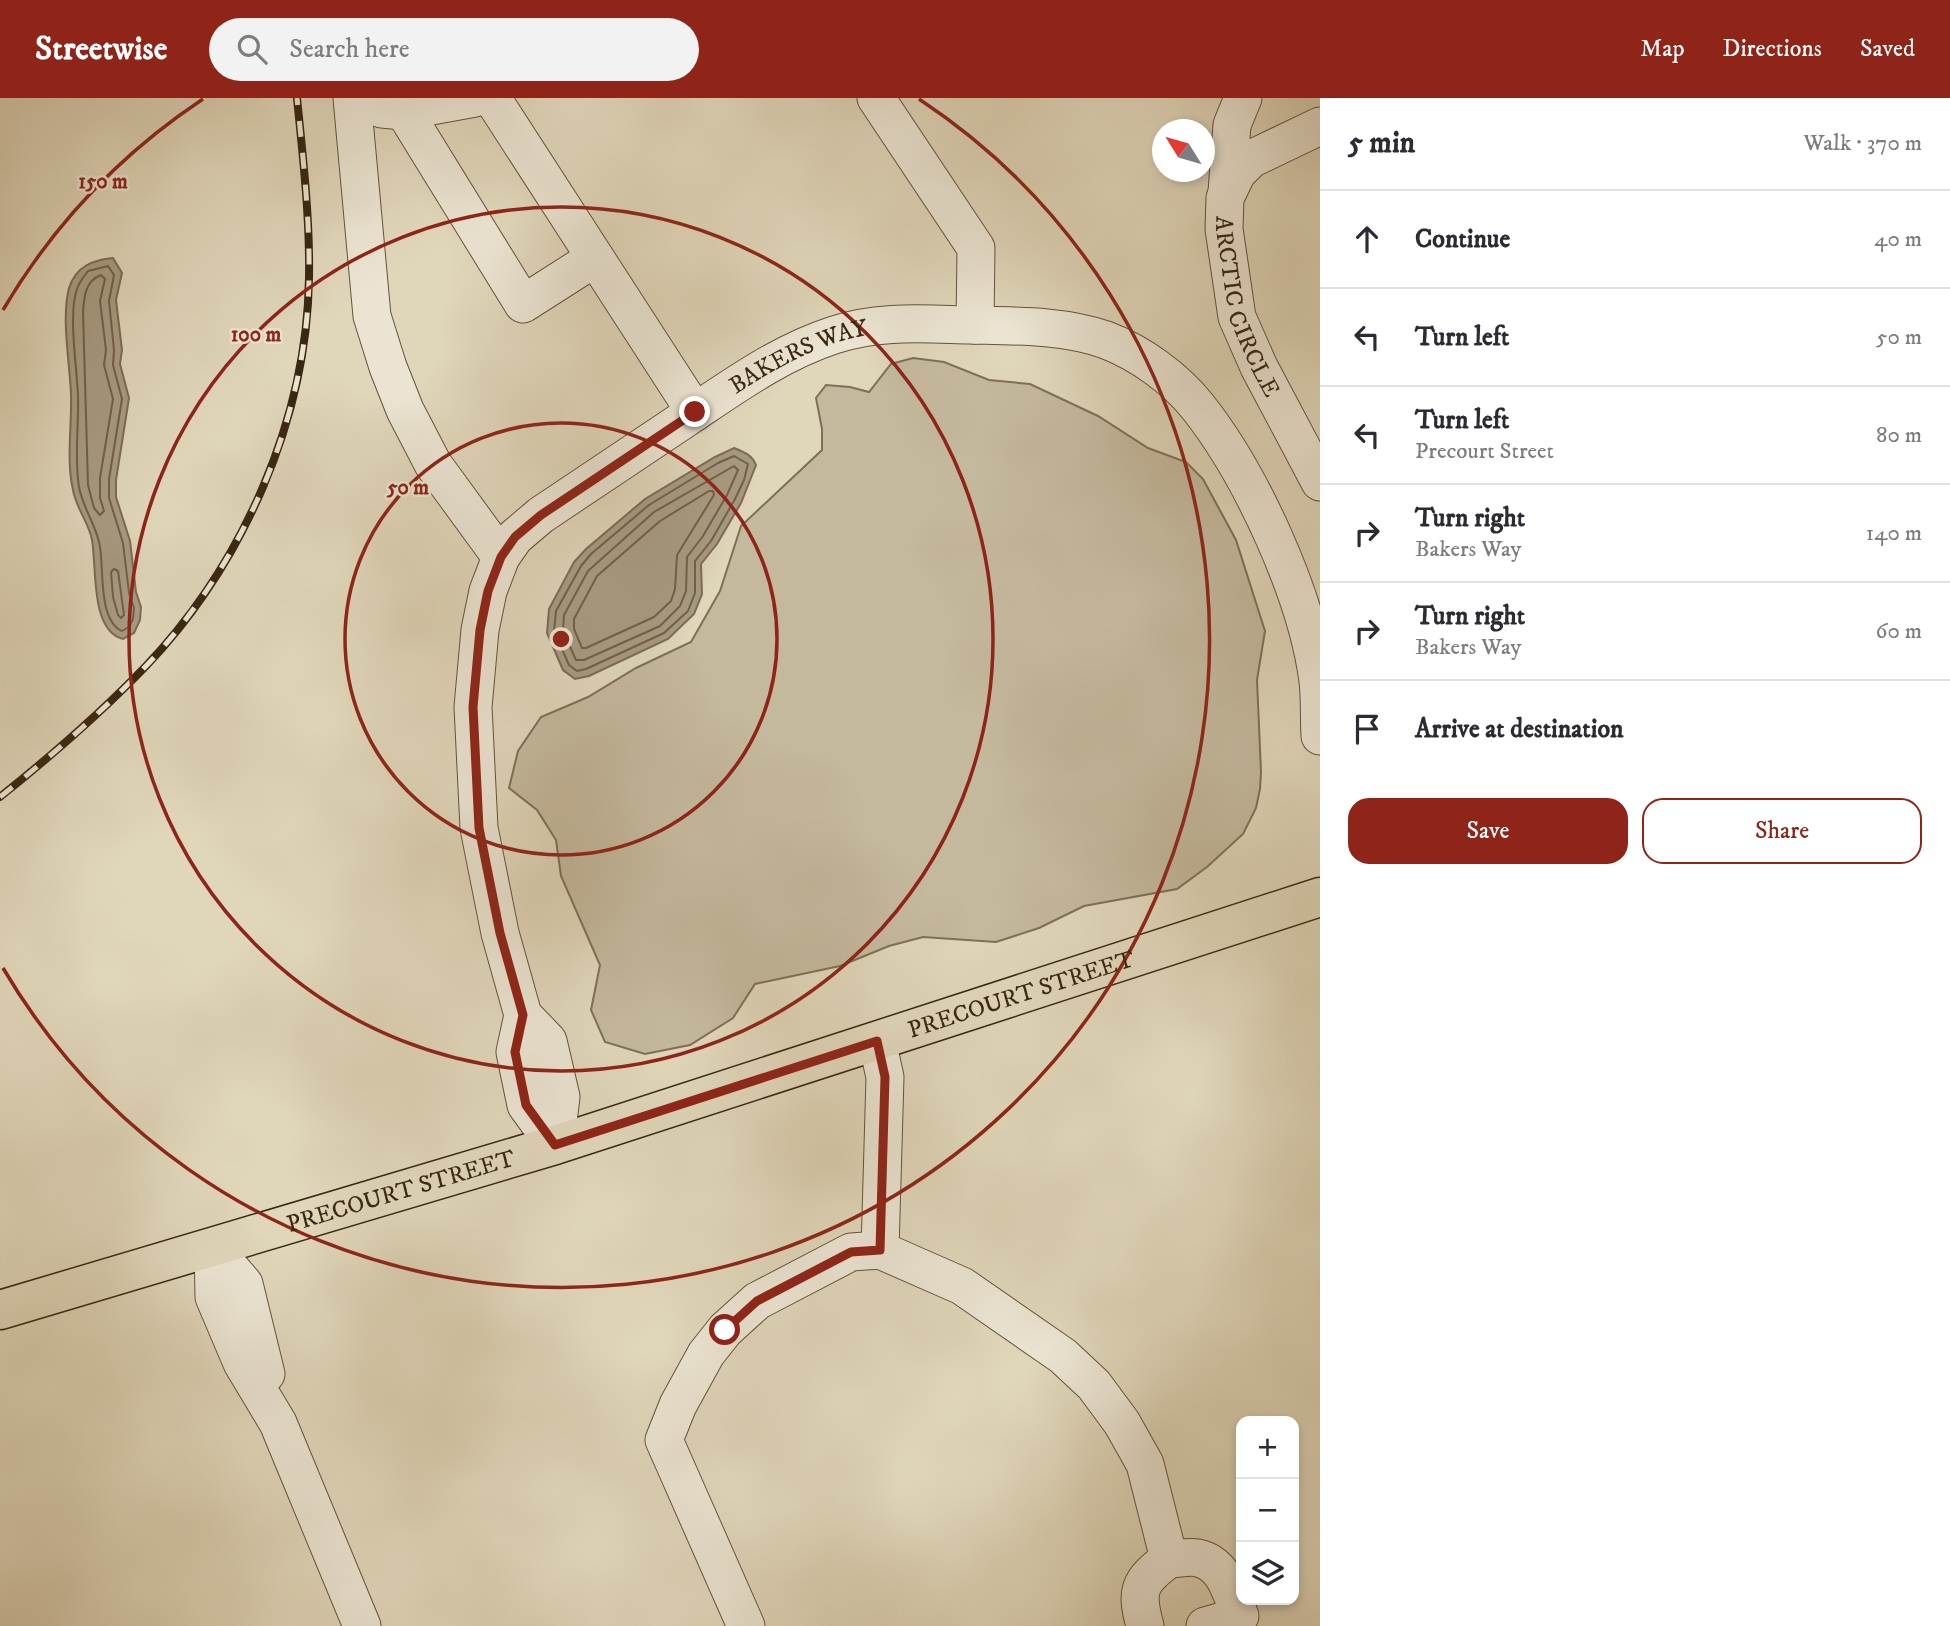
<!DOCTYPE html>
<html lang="en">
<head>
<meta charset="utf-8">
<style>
  :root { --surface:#fff; --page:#f2f2f3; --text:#2b2b33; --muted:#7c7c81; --line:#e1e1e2; --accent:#8f2418 }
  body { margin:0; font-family:"IM FELL DW Pica",serif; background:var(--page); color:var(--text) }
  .controls { position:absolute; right:21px; bottom:21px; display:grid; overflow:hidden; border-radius:14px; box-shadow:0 4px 10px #0003 }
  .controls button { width:63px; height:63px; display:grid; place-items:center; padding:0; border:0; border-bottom:2px solid var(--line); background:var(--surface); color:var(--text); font:35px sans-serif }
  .compass { position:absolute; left:1152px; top:21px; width:63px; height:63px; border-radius:50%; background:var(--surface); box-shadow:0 4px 10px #0003; rotate:307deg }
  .stop { position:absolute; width:21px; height:21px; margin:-16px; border:5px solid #8f2418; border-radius:50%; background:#fff }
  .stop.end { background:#8f2418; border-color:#fff; box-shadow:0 2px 7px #0008 }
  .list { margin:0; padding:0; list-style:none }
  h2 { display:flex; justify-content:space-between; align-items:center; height:91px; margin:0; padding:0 28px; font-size:30px }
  h2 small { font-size:23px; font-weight:400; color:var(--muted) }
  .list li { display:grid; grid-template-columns:46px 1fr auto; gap:21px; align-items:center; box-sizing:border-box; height:98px; padding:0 28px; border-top:2px solid var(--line) }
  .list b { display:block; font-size:26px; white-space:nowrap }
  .list p { margin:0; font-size:23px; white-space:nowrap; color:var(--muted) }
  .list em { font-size:23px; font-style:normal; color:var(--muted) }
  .actions { display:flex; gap:14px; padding:21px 28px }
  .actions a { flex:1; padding:16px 0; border:2px solid var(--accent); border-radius:21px; text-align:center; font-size:24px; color:var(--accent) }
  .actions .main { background:var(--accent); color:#fff }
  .icon { flex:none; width:38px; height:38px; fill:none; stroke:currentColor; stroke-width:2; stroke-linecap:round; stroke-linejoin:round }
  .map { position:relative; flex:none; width:1320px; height:1528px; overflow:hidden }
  header { display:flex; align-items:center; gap:42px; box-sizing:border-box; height:98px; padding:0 35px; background:var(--accent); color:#fff }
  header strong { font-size:33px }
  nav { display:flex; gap:38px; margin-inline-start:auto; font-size:24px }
  .search { width:490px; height:63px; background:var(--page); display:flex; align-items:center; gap:18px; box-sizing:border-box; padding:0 24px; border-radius:38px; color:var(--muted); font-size:26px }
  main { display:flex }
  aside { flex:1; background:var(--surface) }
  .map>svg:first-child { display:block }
</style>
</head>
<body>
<header>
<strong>Streetwise</strong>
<div class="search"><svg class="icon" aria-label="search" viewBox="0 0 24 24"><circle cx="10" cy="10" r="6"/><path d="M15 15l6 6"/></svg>Search here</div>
<nav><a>Map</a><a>Directions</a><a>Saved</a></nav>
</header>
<main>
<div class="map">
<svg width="1320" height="1528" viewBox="0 0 1320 1528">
  <rect width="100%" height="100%" fill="#e0d6ba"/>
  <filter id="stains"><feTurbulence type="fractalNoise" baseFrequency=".00286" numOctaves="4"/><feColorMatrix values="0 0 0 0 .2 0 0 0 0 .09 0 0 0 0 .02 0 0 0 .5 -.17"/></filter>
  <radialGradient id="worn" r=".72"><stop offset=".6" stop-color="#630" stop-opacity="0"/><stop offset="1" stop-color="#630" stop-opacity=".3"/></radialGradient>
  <path fill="#c4b89d" stroke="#7e7057" stroke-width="2" d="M913,260L944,264L989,282L1030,286L1098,318L1148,350L1186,364L1203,381L1236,442L1265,533L1257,582L1261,674L1260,691L1256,710L1243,736L1207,769L1177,791L1084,808L1039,830L996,844L923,839L889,848L840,868L755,886L733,920L690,947L645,956L605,944L591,912L600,867L561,778L556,742L537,712L509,690L518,653L541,619L588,599L636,570L691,544L720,493L741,428L822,352V331L816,300L826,287L850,289L869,294L891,266Z"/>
  <g fill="#a79a81" stroke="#7b6c54" stroke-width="2">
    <path d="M113,160L122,175L116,202L122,252L120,266L129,300L116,382V399L130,443L136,494L141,509L140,522L134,535L123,541C90,533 97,469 92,442C89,425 76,410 73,392C66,362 72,328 71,297C70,265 61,221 69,190C76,168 93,162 113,160Z"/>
    <path d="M734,350C744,354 752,357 756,367L741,405L717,446L701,466L702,496L694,516L668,541L589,578L575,581L563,572L547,535L549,511L574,464L586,451L645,401L715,359Z"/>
  </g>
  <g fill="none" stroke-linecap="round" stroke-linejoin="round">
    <g stroke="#706049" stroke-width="2">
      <path d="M108,168L114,177L109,203L114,252L113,267L122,301L109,381V400L123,445L129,495L134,510L133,521L129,529L122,533C98,522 104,472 100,449C97,428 83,411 79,389C74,359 79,328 78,298C77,270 68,216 77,191C79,185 84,178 88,173Z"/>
      <path d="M101,177L105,181L100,203L106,252L104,267L113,301L100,380V400L104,413L100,417L94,410L88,387L83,214C84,199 85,183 101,177Z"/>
      <path d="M734,358L748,366L744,382L735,401L711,443L695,463V495L688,513L664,535L586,571L577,573L569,567L554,533L556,513L581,468L591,456L649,407L718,365Z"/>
      <path d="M734,368L738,372L727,397L703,438L687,459L686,493L680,508L660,528L584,562H576L563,533L564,517L588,473L654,414Z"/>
      <path d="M709,393H713L714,397L677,457L675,491L671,503L654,519L586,550H582L574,531V521L597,478L660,423Z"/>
      <path d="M114,471L118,473L124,517L121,520L118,517L113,499L111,474Z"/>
    </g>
    <g stroke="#63533b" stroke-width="39">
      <g id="minor">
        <path d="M352,0L372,218L388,269L405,312L433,366L501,459"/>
        <path d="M492,0L695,314"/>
        <path d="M876,0L976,150L975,227"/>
        <path d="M382,11L404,13L475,0"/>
        <path d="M404,13L523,206L595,160"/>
        <path id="s1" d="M1320,28L1251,61L1237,75L1225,100L1224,131L1237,219L1259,269L1320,384"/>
        <path d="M1227,94L1232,27L1243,0"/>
        <path d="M523,917L515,954L526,1007L555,1047"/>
        <path d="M877,943L885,979L880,1152"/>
        <path id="s2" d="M555,1047L561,999L548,943L523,917L500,835L479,730L473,609L480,532L488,493L501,459L515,439L541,417C589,385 638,352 686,320C734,288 779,255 834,237C878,222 924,226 970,227C1015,228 1063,227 1106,242C1140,255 1175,280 1198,309C1251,376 1307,497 1318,583C1320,601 1319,620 1320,638"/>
        <path d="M213,1150L214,1199L242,1265L278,1325L362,1528"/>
        <path d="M213,1150L244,1186L266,1276"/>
        <path d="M1169,1461C1178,1461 1189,1458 1198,1460C1225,1466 1231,1495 1240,1518L1205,1528"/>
        <path d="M746,1528L664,1342L678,1307L706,1256L725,1232L757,1203L851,1154L880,1152L962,1188L1063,1258L1094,1287L1122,1325L1145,1366L1169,1461C1139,1483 1135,1492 1145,1528"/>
      </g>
    </g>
    <g stroke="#392711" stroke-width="41">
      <g id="major">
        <path id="s3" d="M0,1212L555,1047L1320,799"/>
      </g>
    </g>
    <use href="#minor" stroke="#ebe4d2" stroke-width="37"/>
    <use href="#major" stroke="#e0d6ba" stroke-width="38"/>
    <g stroke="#392711" stroke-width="8">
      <path id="rail" d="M0,699C51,658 101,615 146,568C243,466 307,321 309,180C310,120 303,60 297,0"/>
    </g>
    <use href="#rail" stroke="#ebe4d2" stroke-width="5" stroke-dasharray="16" stroke-linecap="butt"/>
  </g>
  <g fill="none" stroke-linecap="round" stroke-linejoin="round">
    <path stroke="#8f2418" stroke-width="9" d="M695,314L541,417L515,439L501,459L488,493L480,532L473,609L479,730L500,835L523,917L515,954L526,1007L555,1047L877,943L885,979L880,1152L851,1154L757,1203L725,1232"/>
  </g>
  <g fill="none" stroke="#8f2418" stroke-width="3.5">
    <circle cx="561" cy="541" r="216"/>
    <circle cx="561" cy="541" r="432"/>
    <path d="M3 212A648 648 0 0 1 203 1M919 1A648 648 0 1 1 3 870"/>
  </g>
  <g text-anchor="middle" stroke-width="5" stroke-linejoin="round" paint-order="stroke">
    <g font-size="24" fill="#392711" stroke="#ebe4d2">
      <text dy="8" stroke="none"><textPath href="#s1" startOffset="236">ARCTIC CIRCLE</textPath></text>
      <text dy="8" stroke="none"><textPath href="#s2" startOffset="971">BAKERS WAY</textPath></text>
      <text dy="8" stroke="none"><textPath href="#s3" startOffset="1069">PRECOURT STREET</textPath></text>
      <text dy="8" stroke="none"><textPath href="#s3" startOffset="418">PRECOURT STREET</textPath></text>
    </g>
  </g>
  <circle cx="561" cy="541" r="10" fill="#8f2418" stroke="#ebe4d2" stroke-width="3.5"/>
  <g font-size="21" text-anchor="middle" font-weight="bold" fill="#8f2418" stroke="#ebe4d2" stroke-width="5" stroke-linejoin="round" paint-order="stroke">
    <text x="103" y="90">150 m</text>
    <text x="256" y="243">100 m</text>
    <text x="408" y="396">50 m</text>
  </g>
  <rect width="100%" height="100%" filter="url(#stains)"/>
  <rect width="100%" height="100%" fill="url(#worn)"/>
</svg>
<div class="controls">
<button>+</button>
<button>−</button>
<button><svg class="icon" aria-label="layers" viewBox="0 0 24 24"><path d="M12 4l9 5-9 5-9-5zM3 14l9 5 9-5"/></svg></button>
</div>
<svg class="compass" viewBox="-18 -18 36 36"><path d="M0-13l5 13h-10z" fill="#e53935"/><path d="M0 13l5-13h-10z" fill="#7c7c81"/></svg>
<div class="stop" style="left:725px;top:1232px"></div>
<div class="stop end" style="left:695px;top:314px"></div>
</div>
<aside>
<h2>5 min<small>Walk · 370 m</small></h2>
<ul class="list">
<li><svg class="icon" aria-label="ahead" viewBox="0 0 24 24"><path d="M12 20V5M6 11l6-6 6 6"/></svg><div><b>Continue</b></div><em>40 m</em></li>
<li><svg class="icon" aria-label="left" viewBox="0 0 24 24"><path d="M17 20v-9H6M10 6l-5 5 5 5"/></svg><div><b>Turn left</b></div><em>50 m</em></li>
<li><svg class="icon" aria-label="left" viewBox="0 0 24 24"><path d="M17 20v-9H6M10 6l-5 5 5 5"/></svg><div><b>Turn left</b><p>Precourt Street</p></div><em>80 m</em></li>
<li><svg class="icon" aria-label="right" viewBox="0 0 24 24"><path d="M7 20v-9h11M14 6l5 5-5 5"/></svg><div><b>Turn right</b><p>Bakers Way</p></div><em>140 m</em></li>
<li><svg class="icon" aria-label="right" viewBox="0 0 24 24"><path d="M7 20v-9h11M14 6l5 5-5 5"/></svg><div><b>Turn right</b><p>Bakers Way</p></div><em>60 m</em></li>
<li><svg class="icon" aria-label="arrive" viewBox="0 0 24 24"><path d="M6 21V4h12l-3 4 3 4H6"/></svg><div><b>Arrive at destination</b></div></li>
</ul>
<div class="actions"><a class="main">Save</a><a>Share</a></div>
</aside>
</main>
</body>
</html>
